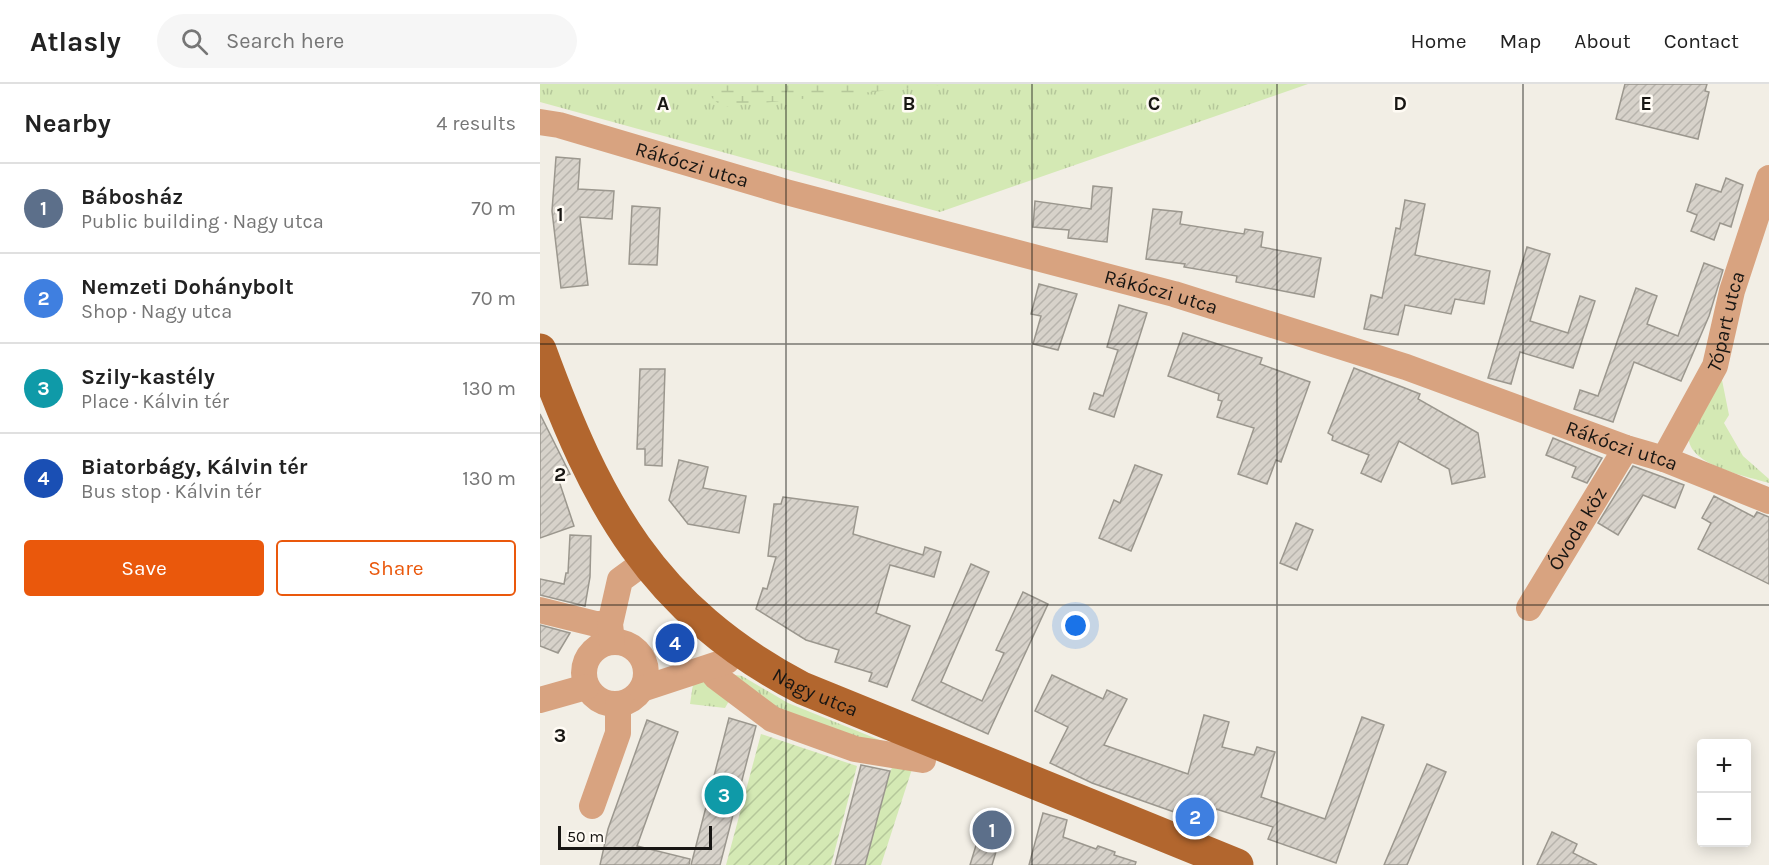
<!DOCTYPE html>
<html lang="en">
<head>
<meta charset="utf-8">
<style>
  :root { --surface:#fff; --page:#f6f6f6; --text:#222; --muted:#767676; --line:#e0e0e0; --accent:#ea580c }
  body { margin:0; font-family:Karla,sans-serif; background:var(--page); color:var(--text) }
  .controls { position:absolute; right:18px; bottom:18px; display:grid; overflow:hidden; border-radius:6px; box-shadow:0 3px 15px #0003 }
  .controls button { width:54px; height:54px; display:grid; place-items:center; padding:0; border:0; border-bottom:2px solid var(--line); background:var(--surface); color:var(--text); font:30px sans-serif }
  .scale { position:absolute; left:18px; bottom:15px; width:154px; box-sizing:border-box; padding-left:6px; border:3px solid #181613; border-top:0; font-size:16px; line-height:21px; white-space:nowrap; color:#181613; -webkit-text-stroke:4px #fffbf4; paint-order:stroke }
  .you { position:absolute; left:536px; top:542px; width:21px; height:21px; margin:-15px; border:4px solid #fff; border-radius:50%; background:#1a73e8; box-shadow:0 0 0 9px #1a73e833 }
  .badge { display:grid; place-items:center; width:39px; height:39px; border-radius:50%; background:var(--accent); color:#fff; font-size:20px; font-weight:700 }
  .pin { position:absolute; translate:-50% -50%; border:3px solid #fff; box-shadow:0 2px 6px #0006 }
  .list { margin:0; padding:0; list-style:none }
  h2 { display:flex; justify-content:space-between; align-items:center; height:78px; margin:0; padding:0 24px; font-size:26px }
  h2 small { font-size:20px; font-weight:400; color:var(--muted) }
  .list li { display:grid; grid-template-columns:39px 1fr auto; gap:18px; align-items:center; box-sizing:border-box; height:90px; padding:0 24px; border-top:2px solid var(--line) }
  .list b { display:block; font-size:22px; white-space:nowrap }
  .list p { margin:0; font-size:20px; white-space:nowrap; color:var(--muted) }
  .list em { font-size:20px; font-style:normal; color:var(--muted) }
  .actions { display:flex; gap:12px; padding:18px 24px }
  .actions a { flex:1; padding:14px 0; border:2px solid var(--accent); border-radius:6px; text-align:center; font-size:21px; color:var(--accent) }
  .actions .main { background:var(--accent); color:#fff }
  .icon { flex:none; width:33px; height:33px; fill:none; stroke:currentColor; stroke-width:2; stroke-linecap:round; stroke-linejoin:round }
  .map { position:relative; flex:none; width:1229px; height:781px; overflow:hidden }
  header { display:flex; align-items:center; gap:36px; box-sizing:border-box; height:84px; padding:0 30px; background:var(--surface); border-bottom:2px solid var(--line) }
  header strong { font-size:28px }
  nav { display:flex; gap:33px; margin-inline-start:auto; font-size:21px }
  .search { width:420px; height:54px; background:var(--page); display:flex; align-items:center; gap:15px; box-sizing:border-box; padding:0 21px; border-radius:33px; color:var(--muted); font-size:22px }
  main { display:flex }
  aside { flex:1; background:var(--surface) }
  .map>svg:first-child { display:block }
</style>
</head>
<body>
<header>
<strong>Atlasly</strong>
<div class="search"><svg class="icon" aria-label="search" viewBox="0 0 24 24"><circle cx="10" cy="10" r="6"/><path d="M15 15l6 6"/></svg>Search here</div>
<nav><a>Home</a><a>Map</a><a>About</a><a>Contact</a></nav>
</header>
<main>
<aside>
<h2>Nearby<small>4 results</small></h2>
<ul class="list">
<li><span class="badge" style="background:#5c6f8a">1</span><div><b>Bábosház</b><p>Public building · Nagy utca</p></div><em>70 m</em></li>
<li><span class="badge" style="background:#3f7fe0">2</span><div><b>Nemzeti Dohánybolt</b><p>Shop · Nagy utca</p></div><em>70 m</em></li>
<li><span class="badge" style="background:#0f9aa8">3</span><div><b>Szily-kastély</b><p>Place · Kálvin tér</p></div><em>130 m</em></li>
<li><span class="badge" style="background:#1a4fb4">4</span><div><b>Biatorbágy, Kálvin tér</b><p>Bus stop · Kálvin tér</p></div><em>130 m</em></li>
</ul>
<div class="actions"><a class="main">Save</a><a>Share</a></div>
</aside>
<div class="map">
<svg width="1229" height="781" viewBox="0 0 1229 781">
  <defs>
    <pattern id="grass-tufts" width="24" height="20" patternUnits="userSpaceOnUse" patternTransform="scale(1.5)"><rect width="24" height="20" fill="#d4e9b4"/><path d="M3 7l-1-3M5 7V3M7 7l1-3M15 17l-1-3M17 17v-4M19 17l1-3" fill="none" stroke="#b5c79a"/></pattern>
    <pattern id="wetland-marsh" width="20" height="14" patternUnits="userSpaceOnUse" patternTransform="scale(1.5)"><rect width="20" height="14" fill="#d4e9b4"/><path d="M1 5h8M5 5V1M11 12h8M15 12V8" fill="none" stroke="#b5c79a"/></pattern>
    <pattern id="garden-furrows" width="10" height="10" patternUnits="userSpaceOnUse" patternTransform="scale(1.5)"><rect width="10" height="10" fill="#d4e9b4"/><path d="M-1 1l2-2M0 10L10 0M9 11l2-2" fill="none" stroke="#b5c79a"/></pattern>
    <pattern id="building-hatch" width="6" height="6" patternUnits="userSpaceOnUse" patternTransform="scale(1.5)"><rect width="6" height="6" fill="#d7d2ca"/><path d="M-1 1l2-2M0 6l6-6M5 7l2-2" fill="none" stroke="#b8b4ad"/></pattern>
  </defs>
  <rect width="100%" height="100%" fill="#f2eee5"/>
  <g fill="url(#grass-tufts)">
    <path d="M0,0H768L400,128L0,18Z"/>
    <path d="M1180,286L1189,331L1184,339L1203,372L1229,395V399C1207,392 1143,381 1149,349C1152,332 1172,303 1180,286Z"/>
    <path d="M177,588L202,592L248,619L347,659L344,665L193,610L185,624L150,620L154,594Z"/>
  </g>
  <path fill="url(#wetland-marsh)" d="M157,0H410L182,23Z"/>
  <g fill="url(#garden-furrows)">
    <path d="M221,650L317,682L291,781H186Z"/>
    <path d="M355,680L372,685L341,781H325L350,687Z"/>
  </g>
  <g fill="url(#building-hatch)" stroke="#9b978e" stroke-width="1.5">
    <path d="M1085,0H1167L1165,7L1169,8L1158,55L1076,35Z"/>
    <path d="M16,73L40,75L38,105L74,107L72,135L40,133L48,201L21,204L12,127Z"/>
    <path d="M1186,94L1203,101L1191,143L1180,139L1174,156L1151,147L1157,131L1147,127L1156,100L1181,108Z"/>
    <path d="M553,102L572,104L567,158L528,154L529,146L493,143L495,117L551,125Z"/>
    <path d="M865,116L885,120L875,171L950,187L944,220L915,215L911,230L865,221L858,251L824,245L831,211L842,214L856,144L860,145Z"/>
    <path d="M92,122L120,124L117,181L89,180Z"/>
    <path d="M613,125L642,128L640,140L704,150L705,145L723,148L721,163L781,174L774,213L696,198L697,192L644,183L645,180L606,175Z"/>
    <path d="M987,163L1010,170L990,237L1028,249L1040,212L1055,217L1033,284L980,268L971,300L948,294Z"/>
    <path d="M1164,179L1183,186L1169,232L1141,297L1094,278L1073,338L1034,325L1040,306L1058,312L1096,204L1117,212L1107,240L1138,252Z"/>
    <path d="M499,200L537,210L518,266L493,260L501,232L491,230Z"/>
    <path d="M579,221L607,229L574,333L549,325L554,309L563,312L578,266L567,263Z"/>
    <path d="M643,249L722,274L720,280L770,298L741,378L736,376L727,400L698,390L714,344L677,333L682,317L678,316L679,310L628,292Z"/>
    <path d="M814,284L880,310L878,315L938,349L945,393L912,400L909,385L859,357L841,398L821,389L829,371L792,356L793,352L788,349Z"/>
    <path d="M100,285H125L122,382L105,381V365H97Z"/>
    <path d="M0,330L30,390L18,394L34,442L0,454Z"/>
    <path d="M1013,354L1062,374L1047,399L1032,393L1036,383L1006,371Z"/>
    <path d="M139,376L168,383L163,404L206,412L199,449L148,440L129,416Z"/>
    <path d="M595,381L622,391L591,467L559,454L574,416L580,419Z"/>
    <path d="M1093,382L1144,401L1135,424L1103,411L1078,451L1058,439Z"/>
    <path d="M1174,412L1214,433L1217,428L1229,433V500L1158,465L1171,439L1162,434Z"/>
    <path d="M243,413L318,423L313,450L383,471L385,463L401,468L394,493L350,481L336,529L370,542L347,603L329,597L332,589L295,578L299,566L266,556L216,525L223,504L227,505L236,473L228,472L234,420H241Z"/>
    <path d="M756,439L773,446L757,486L740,479Z"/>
    <path d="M30,451L51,452L50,493L45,522L0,511V495L24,500L26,489H28Z"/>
    <path d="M431,480L449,488L401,598L442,617L464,569L456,566L483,508L508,520L448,650L372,616Z"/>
    <path d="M0,541L30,549L18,569L0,562Z"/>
    <path d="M512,591L563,615L567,606L587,615L564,661L648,690L664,631L689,638L682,663L714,671L717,663L735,668L721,713L785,735L822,633L844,641L796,779L728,755L733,743L676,725L671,741L552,699L510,679L528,643L495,627Z"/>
    <path d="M189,634L216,642L180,781H151Z"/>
    <path d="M107,636L138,648L97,762L150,775L149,781H60L68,745Z"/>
    <path d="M887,680L906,688L867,781H844Z"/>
    <path d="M321,681L350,687L325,781H295Z"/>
    <path d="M503,729L527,736L523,753L556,765L558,762L575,768L574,771L596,778L595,781H489Z"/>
    <path d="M445,732L465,738L452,781H430Z"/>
    <path d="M1012,748L1037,760L1033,769L1057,781H997Z"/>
  </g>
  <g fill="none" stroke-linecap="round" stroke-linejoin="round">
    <g stroke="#d8a380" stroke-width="26">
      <path id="s1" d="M0,38L19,41L246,108L634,210L866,283L1086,364L1124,375L1229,417"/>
      <path id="s2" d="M1124,375L1175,282L1192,207L1229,94"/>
      <path id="s3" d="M989,524L1086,364"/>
      <path d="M0,526L56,540H70"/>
      <circle cx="75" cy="589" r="31"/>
      <path d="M72,558L70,540L80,496L106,477"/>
      <path d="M172,583L175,592L232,635L315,665L383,676"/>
      <path d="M102,605L187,577"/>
      <path d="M0,616L46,603"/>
      <path d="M52,722L78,649V621"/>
    </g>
    <path stroke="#b2662e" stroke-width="33" id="s4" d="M0,266C56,419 111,525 262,604L697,781"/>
  </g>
  <path fill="none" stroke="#181613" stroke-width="1.5" stroke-opacity="0.55" d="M246,0V781M492,0V781M737,0V781M983,0V781M0,260H1229M0,521H1229"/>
  <g text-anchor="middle" stroke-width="5" stroke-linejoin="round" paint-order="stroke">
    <g font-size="20" fill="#181613" stroke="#fffbf4">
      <text dy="7" stroke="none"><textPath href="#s1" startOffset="158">Rákóczi utca</textPath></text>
      <text dy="7" stroke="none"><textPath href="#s1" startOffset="644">Rákóczi utca</textPath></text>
      <text dy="7" stroke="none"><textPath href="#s2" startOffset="152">Tópart utca</textPath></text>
      <text dy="7" stroke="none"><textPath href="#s1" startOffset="1130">Rákóczi utca</textPath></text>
      <text dy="7" stroke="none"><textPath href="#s3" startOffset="93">Óvoda köz</textPath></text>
      <text dy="7" stroke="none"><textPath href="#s4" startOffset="454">Nagy utca</textPath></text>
    </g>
  </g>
  <g font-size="20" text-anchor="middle" font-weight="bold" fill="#181613" stroke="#fffbf4" stroke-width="5" stroke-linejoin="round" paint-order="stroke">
    <text x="123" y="26">A</text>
    <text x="369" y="26">B</text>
    <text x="614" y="26">C</text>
    <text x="860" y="26">D</text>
    <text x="1106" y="26">E</text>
    <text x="20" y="137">1</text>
    <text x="20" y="397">2</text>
    <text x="20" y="658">3</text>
  </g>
</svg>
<div class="controls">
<button>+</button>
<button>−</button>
</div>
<div class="scale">50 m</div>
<div class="you"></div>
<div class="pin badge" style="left:452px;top:746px;background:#5c6f8a">1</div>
<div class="pin badge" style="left:655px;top:733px;background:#3f7fe0">2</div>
<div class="pin badge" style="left:184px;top:711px;background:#0f9aa8">3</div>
<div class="pin badge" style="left:135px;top:559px;background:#1a4fb4">4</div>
</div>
</main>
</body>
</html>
